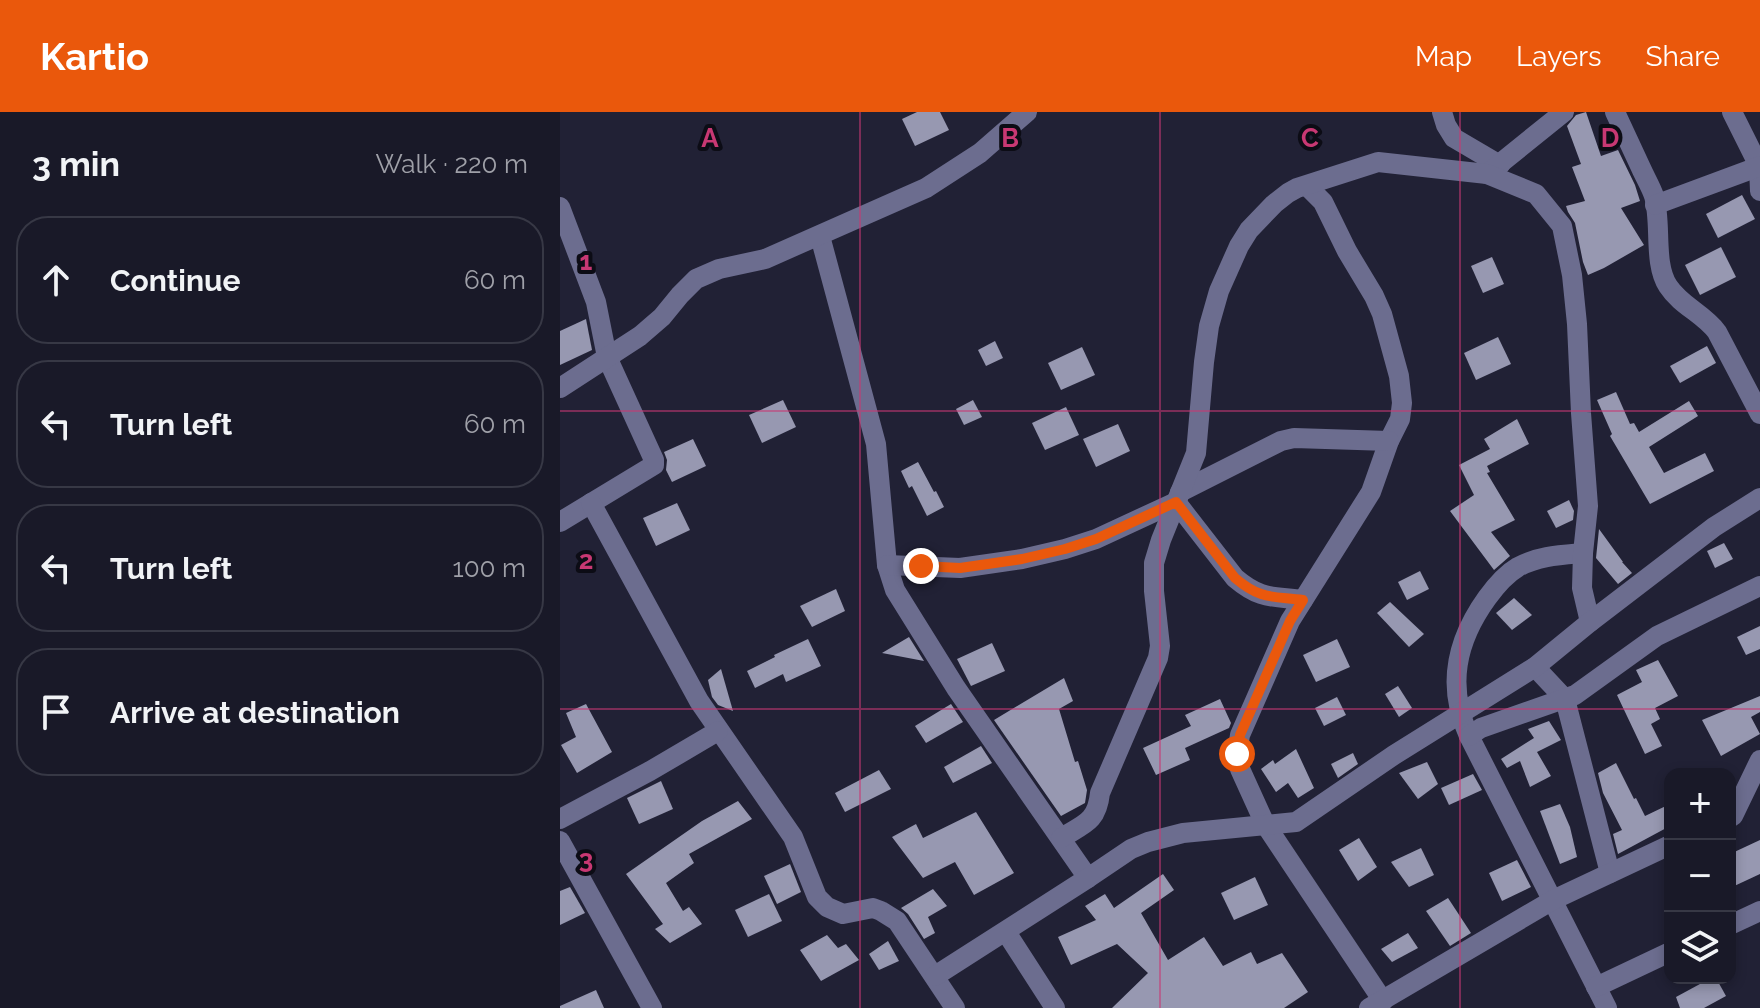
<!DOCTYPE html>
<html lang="en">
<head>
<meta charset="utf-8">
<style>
  :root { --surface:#191928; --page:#262634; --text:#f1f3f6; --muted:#9fa0a8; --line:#373845; --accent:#ea580c }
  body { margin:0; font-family:Raleway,sans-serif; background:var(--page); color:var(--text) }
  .controls { position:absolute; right:24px; bottom:24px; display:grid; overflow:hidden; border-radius:16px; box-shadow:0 4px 12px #0003 }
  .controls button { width:72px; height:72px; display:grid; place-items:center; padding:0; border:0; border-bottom:2px solid var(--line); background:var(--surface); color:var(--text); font:40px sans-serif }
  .stop { position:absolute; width:24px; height:24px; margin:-18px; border:6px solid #ea580c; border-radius:50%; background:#fff }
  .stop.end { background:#ea580c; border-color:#fff; box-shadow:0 2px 8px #0008 }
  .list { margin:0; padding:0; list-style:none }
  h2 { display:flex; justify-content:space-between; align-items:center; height:104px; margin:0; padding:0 32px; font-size:34px }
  h2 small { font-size:26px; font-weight:400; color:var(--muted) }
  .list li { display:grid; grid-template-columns:52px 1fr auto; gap:24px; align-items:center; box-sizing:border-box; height:128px; margin:0 16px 16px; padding:0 16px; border:2px solid var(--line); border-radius:32px }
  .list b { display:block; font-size:30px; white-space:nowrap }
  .list em { font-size:26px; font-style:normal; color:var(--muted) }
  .icon { flex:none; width:44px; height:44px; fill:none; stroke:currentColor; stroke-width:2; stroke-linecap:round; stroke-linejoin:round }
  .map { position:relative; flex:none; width:1200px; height:896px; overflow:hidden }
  header { display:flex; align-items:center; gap:48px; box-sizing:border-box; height:112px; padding:0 40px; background:var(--accent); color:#fff }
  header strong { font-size:38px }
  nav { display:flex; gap:44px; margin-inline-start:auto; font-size:28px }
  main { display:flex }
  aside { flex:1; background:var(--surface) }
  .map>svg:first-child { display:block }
</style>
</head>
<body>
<header>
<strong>Kartio</strong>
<nav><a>Map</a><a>Layers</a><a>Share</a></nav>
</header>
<main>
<aside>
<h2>3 min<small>Walk · 220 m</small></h2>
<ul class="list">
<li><svg class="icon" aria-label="ahead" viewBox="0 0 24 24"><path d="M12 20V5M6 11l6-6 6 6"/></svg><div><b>Continue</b></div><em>60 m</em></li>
<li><svg class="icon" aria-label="left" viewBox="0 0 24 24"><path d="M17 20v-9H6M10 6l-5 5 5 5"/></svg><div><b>Turn left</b></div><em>60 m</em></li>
<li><svg class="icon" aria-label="left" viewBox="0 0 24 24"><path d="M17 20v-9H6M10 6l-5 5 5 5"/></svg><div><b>Turn left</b></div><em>100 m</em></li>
<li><svg class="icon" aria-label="arrive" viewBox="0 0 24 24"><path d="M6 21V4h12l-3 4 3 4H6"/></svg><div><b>Arrive at destination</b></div></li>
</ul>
</aside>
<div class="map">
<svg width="1200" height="896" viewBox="0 0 1200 896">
  <rect width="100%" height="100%" fill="#212135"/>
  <g fill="#9798b1">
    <path d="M357,0H380L389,18L355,34L342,7Z"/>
    <path d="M1026,0L1041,44L1058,38L1075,73L1080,89L1061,96L1084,133L1044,156L1028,163L1023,150L1015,111L1008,100L1006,94L1025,89L1012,55L1021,52L1007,14L1016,3Z"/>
    <path d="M1182,83L1195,107L1158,126L1146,102Z"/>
    <path d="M1161,135L1176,165L1140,183L1125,153Z"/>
    <path d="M932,145L944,172L923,181L911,154Z"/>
    <path d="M26,207L32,238L0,253V219Z"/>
    <path d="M938,225L951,252L916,268L904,241Z"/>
    <path d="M435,229L443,246L426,254L418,238Z"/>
    <path d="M1147,234L1156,251L1120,271L1110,254Z"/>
    <path d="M522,235L535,263L501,278L488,251Z"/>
    <path d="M1056,280L1070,312L1074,311L1079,320L1129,289L1138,304L1089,335L1104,361L1145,341L1154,359L1090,392L1050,324L1052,322L1037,288Z"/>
    <path d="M223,288L236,315L202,331L189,303Z"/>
    <path d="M413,288L422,305L404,313L396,297Z"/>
    <path d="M506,295L519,323L485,338L472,311Z"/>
    <path d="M957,307L969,332L927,354L930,360L927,361L955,408L931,420L950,444L934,458L890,399L914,383L899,353L930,337L924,327Z"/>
    <path d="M558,312L570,339L536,355L523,327Z"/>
    <path d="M133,327L146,354L112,370L106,358L107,348L104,340Z"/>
    <path d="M358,350L374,380L376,379L384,395L367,404L352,374L349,376L341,359Z"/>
    <path d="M1009,388L1014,399L1013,408L996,416L987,399Z"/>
    <path d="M117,391L130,418L96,434L83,406Z"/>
    <path d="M1039,417L1063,450H1062L1072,461L1058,472L1036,446Z"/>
    <path d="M1164,431L1173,447L1155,456L1147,439Z"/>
    <path d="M860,459L869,477L847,488L838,470Z"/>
    <path d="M276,477L285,499L252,515L240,494Z"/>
    <path d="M954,486L972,503L952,518L936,501Z"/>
    <path d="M830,490L864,522L849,535L817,501Z"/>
    <path d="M1200,514V537L1186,543L1177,525Z"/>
    <path d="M349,525L364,549L322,541Z"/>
    <path d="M248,527L261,554L226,570L223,562L195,576L187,559L215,545L214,543Z"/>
    <path d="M777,527L790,555L756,570L743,543Z"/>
    <path d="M432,531L445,559L411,574L397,547Z"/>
    <path d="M1098,548L1118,584L1095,596L1100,607L1091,612L1102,634L1085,642L1057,583L1082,570L1076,558Z"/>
    <path d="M161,557L173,599L158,593L152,585L148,568Z"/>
    <path d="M504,566L513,589L499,597L515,650L518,649L527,678L525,691L501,704L434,608Z"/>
    <path d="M838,574L852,596L839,605L825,582Z"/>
    <path d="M1200,584V600L1191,605L1200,622L1161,644L1142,608Z"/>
    <path d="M777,585L786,603L764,614L755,596Z"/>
    <path d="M660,587L671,611L669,616L625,636L630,648L596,663L583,636L631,614L625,603Z"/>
    <path d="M26,592L52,640L17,661L1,633L16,625L6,601Z"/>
    <path d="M391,592L403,610L366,631L355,614Z"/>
    <path d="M989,609L1001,628L977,640L991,664L970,675L960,649L947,656L941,647L974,626L968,617Z"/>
    <path d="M421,634L432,651L393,671L384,655Z"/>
    <path d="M736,637L754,676L738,686L728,671L716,680L701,657L713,648L715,652Z"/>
    <path d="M793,641L798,652L778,666L771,652Z"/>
    <path d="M867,650L878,672L858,687L839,661Z"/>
    <path d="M1056,651L1074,687L1076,686L1085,704L1110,692V714L1058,742L1053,722L1062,718L1043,681L1038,661Z"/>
    <path d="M319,658L331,677L285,700L275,681Z"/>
    <path d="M913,662L922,678L889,693L881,676Z"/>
    <path d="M101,669L113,697L79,712L67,686Z"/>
    <path d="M178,689L192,707L129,742L134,751L106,771L123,799L129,795L142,812L110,831L95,817L103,812L66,762L142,709Z"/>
    <path d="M1000,692L1010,715L1017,745L1000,752L980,699Z"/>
    <path d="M416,700L454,761L414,783L395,750L363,766L332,725L356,712L363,726Z"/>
    <path d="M799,726L817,755L798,769L779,738Z"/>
    <path d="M1200,728V762L1170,776V742Z"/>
    <path d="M861,736L874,763L849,775L831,750Z"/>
    <path d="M957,748L971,775L942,789L929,761Z"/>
    <path d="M230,752L241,780L217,792L204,764Z"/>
    <path d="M603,762L614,778L581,801L608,848L644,825L663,854L691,840L697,852L722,841L748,880L724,896H552L588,861L557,832L511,853L498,825L536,808L525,794L545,782L554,796Z"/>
    <path d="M695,765L708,793L674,808L661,781Z"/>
    <path d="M10,775L25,801L0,813V779Z"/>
    <path d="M373,777L387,794L368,805L375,821L364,827L348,802L341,796Z"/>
    <path d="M209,782L222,809L188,825L175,798Z"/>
    <path d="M888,786L911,821L890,834L866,799Z"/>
    <path d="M848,821L858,836L832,850L821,837Z"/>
    <path d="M267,823L278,836L286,832L299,848L261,869L240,838Z"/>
    <path d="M328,829L339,849L319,858L309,842Z"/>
    <path d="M1151,866H1156L1166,884L1144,896H1120L1116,885Z"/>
    <path d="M36,878L44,896H0V894Z"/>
  </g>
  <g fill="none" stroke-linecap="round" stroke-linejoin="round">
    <g stroke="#6c6d8f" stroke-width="20">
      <path d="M882,0L886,13L894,26L940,53"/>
      <path d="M1055,0C1064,19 1072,37 1081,56C1085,65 1091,75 1094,84C1102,111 1093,151 1108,174C1121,194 1144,202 1157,220L1200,302"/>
      <path d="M1172,0L1199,54L1200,79"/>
      <path d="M927,62L1004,0"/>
      <path d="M747,74L763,90L787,139L814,184L822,202L839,264L842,291L840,307L829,329L811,380L730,509L680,623L677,642L680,657L705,712L823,889"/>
      <path d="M1095,93L1200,54"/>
      <path d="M0,95L36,190L47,245L94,348V353L0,410"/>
      <path d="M260,124L316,332L327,453L335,478L396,576L528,766"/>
      <path d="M0,276L80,224L102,205L120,183L136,167L159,157L205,147L366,76L420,41L467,0"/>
      <path d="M620,380L721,329L734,326L829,329"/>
      <path d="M31,391L139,589L233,725L257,785L267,795L283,802L313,796L321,799L337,809L395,896"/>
      <path d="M1023,441C1000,443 978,444 958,455C946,462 935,475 927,486C896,529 886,574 909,624L1047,896"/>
      <path d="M327,453L400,456L462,447L505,437L536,427L616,390L675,466C701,488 712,484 743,488"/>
      <path d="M975,555L1005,587L1050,761"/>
      <path d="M909,624L921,616L1015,583L1097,524L1200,474"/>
      <path d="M1173,704L1200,648"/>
      <path d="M0,707L90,659L158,619"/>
      <path d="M501,726C524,712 537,710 540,681L598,546L600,534L594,479V451L601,428L636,341L644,250L649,214L659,179L679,134L689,118L714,92L728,81L737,76L818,50L927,62L976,82L1002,114L1012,163L1017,212L1021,301L1028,394L1023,441L1022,476L1030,510"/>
      <path d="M0,729L92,896"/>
      <path d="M1170,813L1200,799"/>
      <path d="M446,820L495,896"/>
      <path d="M375,864L528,766L571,737L588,730L623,721L736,710L834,643L975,555L1030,510L1154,415L1200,386"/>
      <path d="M1036,875L1110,840"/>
      <path d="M809,896L993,788L1110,733"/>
    </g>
  </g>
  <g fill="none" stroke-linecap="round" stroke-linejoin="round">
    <path stroke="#ea580c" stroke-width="10" d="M361,454L400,456L462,447L505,437L536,427L616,390L675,466C701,488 712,484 743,488L730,509L680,623L677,642"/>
  </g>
  <path fill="none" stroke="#c83873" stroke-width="2" stroke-opacity="0.55" d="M300,0V896M600,0V896M900,0V896M0,299H1200M0,597H1200"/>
  <g font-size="26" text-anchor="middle" font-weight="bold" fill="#c83873" stroke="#0c0c15" stroke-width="8" stroke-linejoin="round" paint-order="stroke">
    <text x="150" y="35">A</text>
    <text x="450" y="35">B</text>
    <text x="750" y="35">C</text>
    <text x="1050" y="35">D</text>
    <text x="26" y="158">1</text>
    <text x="26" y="457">2</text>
    <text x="26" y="756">3</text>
  </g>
</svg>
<div class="controls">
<button>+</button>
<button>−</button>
<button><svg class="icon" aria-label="layers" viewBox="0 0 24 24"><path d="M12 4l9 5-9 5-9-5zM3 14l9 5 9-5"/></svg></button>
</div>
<div class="stop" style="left:677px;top:642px"></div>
<div class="stop end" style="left:361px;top:454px"></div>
</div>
</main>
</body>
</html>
